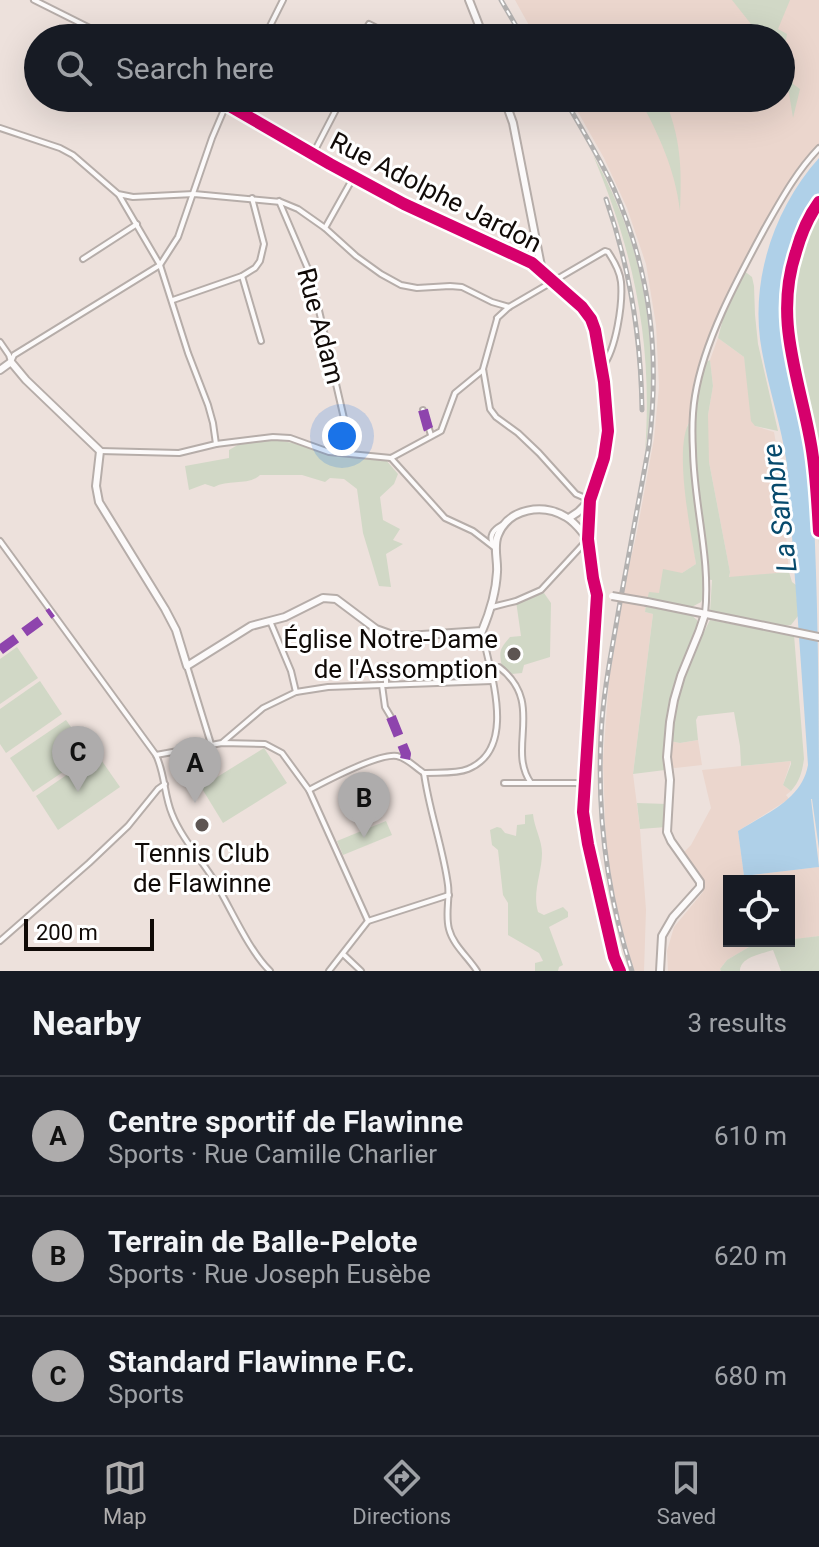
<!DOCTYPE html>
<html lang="en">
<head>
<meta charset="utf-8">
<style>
  :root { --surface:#171b24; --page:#20242c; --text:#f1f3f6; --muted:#9ea1a6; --line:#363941; --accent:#aeacac }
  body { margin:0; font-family:Roboto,sans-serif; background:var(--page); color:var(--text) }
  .controls { position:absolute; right:24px; bottom:24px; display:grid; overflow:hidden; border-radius:0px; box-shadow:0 8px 32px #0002 }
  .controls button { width:72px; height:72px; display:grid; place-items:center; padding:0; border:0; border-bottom:2px solid var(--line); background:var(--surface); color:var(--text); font:40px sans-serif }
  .scale { position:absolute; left:24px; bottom:20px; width:130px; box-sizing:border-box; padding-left:8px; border:4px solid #100a07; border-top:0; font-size:22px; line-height:28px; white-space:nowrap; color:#100a07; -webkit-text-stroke:6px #fff; paint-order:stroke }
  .you { position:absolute; left:342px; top:436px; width:28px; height:28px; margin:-20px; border:6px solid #fff; border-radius:50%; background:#1a73e8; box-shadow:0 0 0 12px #1a73e833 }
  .badge { display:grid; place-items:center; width:52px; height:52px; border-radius:50%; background:var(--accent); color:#111; font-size:26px; font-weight:700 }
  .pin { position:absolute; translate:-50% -66px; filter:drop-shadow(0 2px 4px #0008) }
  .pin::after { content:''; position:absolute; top:42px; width:28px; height:24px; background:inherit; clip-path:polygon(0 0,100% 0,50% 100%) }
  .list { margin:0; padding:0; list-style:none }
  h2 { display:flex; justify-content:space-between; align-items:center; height:104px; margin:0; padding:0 32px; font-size:34px }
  h2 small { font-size:26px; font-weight:400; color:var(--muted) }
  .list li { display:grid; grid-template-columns:52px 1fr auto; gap:24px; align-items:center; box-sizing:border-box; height:120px; padding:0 32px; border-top:2px solid var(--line) }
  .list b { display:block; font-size:30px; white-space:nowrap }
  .list p { margin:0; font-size:26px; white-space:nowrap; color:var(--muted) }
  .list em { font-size:26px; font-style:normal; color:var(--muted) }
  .icon { flex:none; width:44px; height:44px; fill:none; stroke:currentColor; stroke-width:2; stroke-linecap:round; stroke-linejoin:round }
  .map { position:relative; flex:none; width:819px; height:971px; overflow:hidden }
  .search { position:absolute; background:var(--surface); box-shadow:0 8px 32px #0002; left:24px; right:24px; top:24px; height:88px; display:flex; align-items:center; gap:20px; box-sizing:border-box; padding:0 28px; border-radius:44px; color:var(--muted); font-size:30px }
  .sheet { height:464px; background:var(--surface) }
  nav { display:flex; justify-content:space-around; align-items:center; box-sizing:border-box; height:112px; border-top:2px solid var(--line); background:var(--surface); font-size:22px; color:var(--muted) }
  nav a { display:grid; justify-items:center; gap:4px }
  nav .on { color:var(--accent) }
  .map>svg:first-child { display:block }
</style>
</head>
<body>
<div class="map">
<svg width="819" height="971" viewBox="0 0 819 971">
  <rect width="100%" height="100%" fill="#ede1dc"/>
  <g fill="#ebd6cd">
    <path d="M515,0H819V146L803,162L780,198L740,270L701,358L693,385L690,421L687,426L689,516L696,564L682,573L659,593H649L645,612L653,614L633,774L640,829L646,910L644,971H634L617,909L606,846L603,761L609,680L627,574L636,537L654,439L659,387L656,325L646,264L627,208L604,158L570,98H781V38H536Z"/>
    <path d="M718,338L744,357L755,426L774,432L781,472L789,572L729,578L730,572L709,462L707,439L708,415L713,386L710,360Z"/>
    <path d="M698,740L702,765L675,768L671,767L670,763V741L680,743Z"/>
    <path d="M791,761L783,785L791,791L786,795L789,799L738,831L744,876L819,867V936L789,940V881H729V941H779L754,944L727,960L720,969L721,971H668L667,951L674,927L703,892L701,880L682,854L691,845L711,808L702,770Z"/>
  </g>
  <g fill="#d1d8c6">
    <path d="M732,0H790L778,29L787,34L785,46L793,84L800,89L793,118L789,93L781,68V38H762Z"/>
    <path d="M639,98H664C681,137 682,169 680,211C675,169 659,135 639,98Z"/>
    <path d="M593,155C646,248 661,348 645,453C653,344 635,255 593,155Z"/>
    <path d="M819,202V544C816,509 816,473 811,439C806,411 796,383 791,355C780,303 788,246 819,202Z"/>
    <path d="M743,270L752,277L754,286L755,315L758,344L778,431L755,426L751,421L744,357L718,338L727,303Z"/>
    <path d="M710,360L713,386L708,415L709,462L730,572L729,577L789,572L792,582L796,585L798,616L791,625L783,626L710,612L712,580L707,579L694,474L695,398L704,363Z"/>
    <path d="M690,421V449L693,492L700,539L705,592L701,602L690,608L647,600L649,592L659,593L663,569L682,573L696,564C691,532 673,447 690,421Z"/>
    <path d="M276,440L293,443L329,455L386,460L398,474L394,484L380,497L383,520L400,529L393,540L403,544L386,554L391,587L379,586L363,533L357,489L344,479L330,478L325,482L302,475H260C249,486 229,479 214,487L205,484L189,490L185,466L229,458V450L243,442Z"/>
    <path d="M544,593L551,603L550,657L524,665L522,673L512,674L502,667C499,651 499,650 510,637L521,636L516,601Z"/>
    <path d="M646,605L689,613L697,620C698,644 681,665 674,687C666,714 664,741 665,770L633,774L653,614L645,612Z"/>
    <path d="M710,620L794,635L804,759C802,772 800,781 791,791L783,785L791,764V761L741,766L740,746L734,712L698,716L696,720L698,740L680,743L670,741C676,693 688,663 710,620Z"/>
    <path d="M17,647L38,678L0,704V659Z"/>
    <path d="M40,681L62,714L6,753L0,744V709Z"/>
    <path d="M66,720L90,754L33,792L10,758Z"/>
    <path d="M264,748L287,783L223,823L201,787Z"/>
    <path d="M97,754L120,787L58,830L36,796Z"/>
    <path d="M637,803L667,804L666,827L640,829Z"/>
    <path d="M533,814C534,827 542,840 542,853C542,873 532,892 538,912L544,915L563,907L568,912V917L549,927L563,965L559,967L558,971H535V963L543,961L539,953L508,935V903L503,895L498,850L492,845L490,830L497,827L501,828L505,833L516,836L517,825L525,824V815Z"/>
    <path d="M386,821L392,835L343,855L337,841Z"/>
    <path d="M819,936V971H781L773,950C761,954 740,957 740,971H721L720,969L727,960L754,944Z"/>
  </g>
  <path fill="#afd0e8" d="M819,158C819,170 819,183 819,195C817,205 806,217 802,227C789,255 783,284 783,315C784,366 807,414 811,465C819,593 819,721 819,849L812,799H811L819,867L744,876L738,831C765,814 802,800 808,765L787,465C781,422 766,382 760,339C752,274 776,206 819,158Z"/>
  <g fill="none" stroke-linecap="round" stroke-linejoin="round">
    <g stroke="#b6ada9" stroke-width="8">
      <g id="street">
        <path d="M34,0L110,38"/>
        <path d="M264,38L283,0"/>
        <path d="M361,38L369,24L379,29L374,38"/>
        <path d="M447,38H454"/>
        <path d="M468,38L482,33"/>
        <path d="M216,98L330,164L404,204L475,236L532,263L540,269"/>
        <path d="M0,128L60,148L73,155L118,194L133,197L194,194L281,202L298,209L325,228L356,256L381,274L401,285L417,288L450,286L462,287L492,302L509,307"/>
        <path d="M313,154L342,98"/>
        <path d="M119,195L160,265L188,353L208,405L213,423L216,444"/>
        <path d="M279,201L311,276L352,453"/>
        <path d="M325,228L353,178"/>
        <path d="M83,259L137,224"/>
        <path d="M242,276L261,341"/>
        <path d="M173,300L242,276L255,268L260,261L264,244L252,198"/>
        <path d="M497,318L509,307L605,251L608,252C614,261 620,272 621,282C623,304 616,349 603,366"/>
        <path d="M497,319L483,369L490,409L496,417L518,433L539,453L576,494L590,500"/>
        <path d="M0,342L9,355L11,362L14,355L160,265L178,237L212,138L226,105L232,98"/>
        <path d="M423,410L431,435"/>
        <path d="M100,451L179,453L216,444L273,437L290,438L329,452L391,458"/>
        <path d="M391,458L445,518L473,531L495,548"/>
        <path d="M391,458L441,431L455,393L483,370"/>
        <path d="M0,541L156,755C165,774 164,795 172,814C181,837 199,857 212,877C229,904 248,950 270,971"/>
        <path d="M494,546C488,536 493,530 502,525"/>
        <path d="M492,607L516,601L541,590L588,539"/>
        <path d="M705,614C711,559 694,506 693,451C692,433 692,414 695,396C704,340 738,278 765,228C781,200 796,172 819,148"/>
        <path d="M270,621L291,671L296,692"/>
        <path d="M187,666L211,744"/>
        <path d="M386,666V685"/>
        <path d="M489,669L499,667C546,703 506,748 531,783H575L585,784"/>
        <path d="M382,685L385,707L391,717"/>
        <path d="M223,742L263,708L296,692L328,687L492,681"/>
        <path d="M156,755L222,743L265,744L282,753L309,790L368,921"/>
        <path d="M424,773C429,811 443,847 448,885C450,899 445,914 449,929C453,945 468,957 477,971"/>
        <path d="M424,773C438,772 456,774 468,769C519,748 489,671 482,631"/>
        <path d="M504,783H531"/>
        <path d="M309,790C326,781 379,753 397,756C407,758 416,768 424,773"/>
        <path d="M0,941L89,863L128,826L158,789L165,784"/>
        <path d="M343,954L361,971"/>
        <path d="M329,971L368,921L449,895"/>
      </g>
    </g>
    <g stroke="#b6ada9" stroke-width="10">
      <g id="secondary">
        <path d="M469,0L484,38"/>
        <path d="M504,98L513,123L542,271C557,287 578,299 590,318C602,338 610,421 606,445C603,465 592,484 590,504C587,535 590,564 597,595L583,812L588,844L614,957L620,971"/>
        <path d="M0,370L11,362L26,380L100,451L96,486L99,502L165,609L176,630L187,666L251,626L285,617L323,598L336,599L376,629L390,634L407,636L482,631C490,612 496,593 497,572C498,560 493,547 498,535C509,508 543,503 566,517C575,522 581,531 588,539"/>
        <path d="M569,518L578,512L590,500"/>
        <path d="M647,602L819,637"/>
        <path d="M660,971L662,936L673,917L700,887V882L671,841L667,832L670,780L667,757L670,722L674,700L681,676L699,632L705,614"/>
      </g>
    </g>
    <use href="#street" stroke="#fcfafa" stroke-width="4"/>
    <use href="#secondary" stroke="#fcfafa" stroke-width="6"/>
    <g stroke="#b3b1b0" stroke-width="5">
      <g id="rail">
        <path d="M501,0L523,38"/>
        <path d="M564,98C581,128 600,158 614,189C651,273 660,355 649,445C639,499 629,554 619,608C612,650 603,692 601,735C597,816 607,895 632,971"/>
        <path d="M606,199C630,268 641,337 642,410"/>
      </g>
    </g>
    <use href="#rail" stroke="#fff" stroke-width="2" stroke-dasharray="6" stroke-linecap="butt"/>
    <g stroke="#b6ada9" stroke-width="10" stroke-linecap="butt">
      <path id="secondary-bridge" d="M612,596L647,602"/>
    </g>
    <use href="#secondary-bridge" stroke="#fcfafa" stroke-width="6"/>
    <g stroke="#8e44ad" stroke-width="10" stroke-dasharray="20 10" stroke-linecap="butt">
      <path d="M423,410L428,428L432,436"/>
      <path d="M0,650L52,612"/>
      <path d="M391,717L406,754L405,759"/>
    </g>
    <g stroke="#fff" stroke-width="17">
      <g id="cycleway">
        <path d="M216,98L330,164L404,204L532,263L582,307L591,319L595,330L604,382L608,431L604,458L590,500L588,539L593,578L597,595L583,812L588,844L614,957L620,971"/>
        <path d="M819,202C808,217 801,234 796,252C774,318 798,374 810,439C816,469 817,500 819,531"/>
      </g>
    </g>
    <use href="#cycleway" stroke="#d6006c" stroke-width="12"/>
  </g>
  <g fill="#5d5552" stroke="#fff" stroke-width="3">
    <circle cx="514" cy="654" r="8"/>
    <circle cx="202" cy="825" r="8"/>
  </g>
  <g text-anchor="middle" stroke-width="6" stroke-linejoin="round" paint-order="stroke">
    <g font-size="26" fill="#100a07" stroke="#fff">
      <text transform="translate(436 192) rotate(27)" y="9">Rue Adolphe Jardon</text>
      <text transform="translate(321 326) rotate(75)" y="9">Rue Adam</text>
    </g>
    <g font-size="26" fill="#100a07" stroke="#fff" text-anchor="end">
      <text x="498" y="648">Église Notre-Dame<tspan x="498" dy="30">de l'Assomption</tspan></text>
      <text x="202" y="862" text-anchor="middle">Tennis Club<tspan x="202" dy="30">de Flawinne</tspan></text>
    </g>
    <g font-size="28" font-style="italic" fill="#074a6c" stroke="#fff">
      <text transform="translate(779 508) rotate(-97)" y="10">La Sambre</text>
    </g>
  </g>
</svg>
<div class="controls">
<button><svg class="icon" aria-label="locate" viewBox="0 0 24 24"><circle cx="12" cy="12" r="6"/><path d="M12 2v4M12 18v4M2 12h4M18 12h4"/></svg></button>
</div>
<div class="scale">200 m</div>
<div class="you"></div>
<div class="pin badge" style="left:195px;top:803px">A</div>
<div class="pin badge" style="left:364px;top:838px">B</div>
<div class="pin badge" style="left:78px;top:792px">C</div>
<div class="search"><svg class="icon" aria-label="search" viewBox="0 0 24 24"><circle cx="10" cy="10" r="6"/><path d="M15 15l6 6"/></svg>Search here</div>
</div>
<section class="sheet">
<h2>Nearby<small>3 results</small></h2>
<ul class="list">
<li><span class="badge">A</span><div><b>Centre sportif de Flawinne</b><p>Sports · Rue Camille Charlier</p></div><em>610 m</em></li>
<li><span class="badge">B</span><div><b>Terrain de Balle-Pelote</b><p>Sports · Rue Joseph Eusèbe</p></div><em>620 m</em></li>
<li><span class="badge">C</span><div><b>Standard Flawinne F.C.</b><p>Sports</p></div><em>680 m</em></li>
</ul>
</section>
<nav>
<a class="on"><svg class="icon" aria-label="map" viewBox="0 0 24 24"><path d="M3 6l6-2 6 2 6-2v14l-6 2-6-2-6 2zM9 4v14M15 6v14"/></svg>Map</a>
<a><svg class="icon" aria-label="directions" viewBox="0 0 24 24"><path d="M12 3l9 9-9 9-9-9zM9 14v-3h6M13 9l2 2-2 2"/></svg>Directions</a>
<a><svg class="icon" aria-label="saved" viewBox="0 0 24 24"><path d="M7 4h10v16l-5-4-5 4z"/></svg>Saved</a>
</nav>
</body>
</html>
